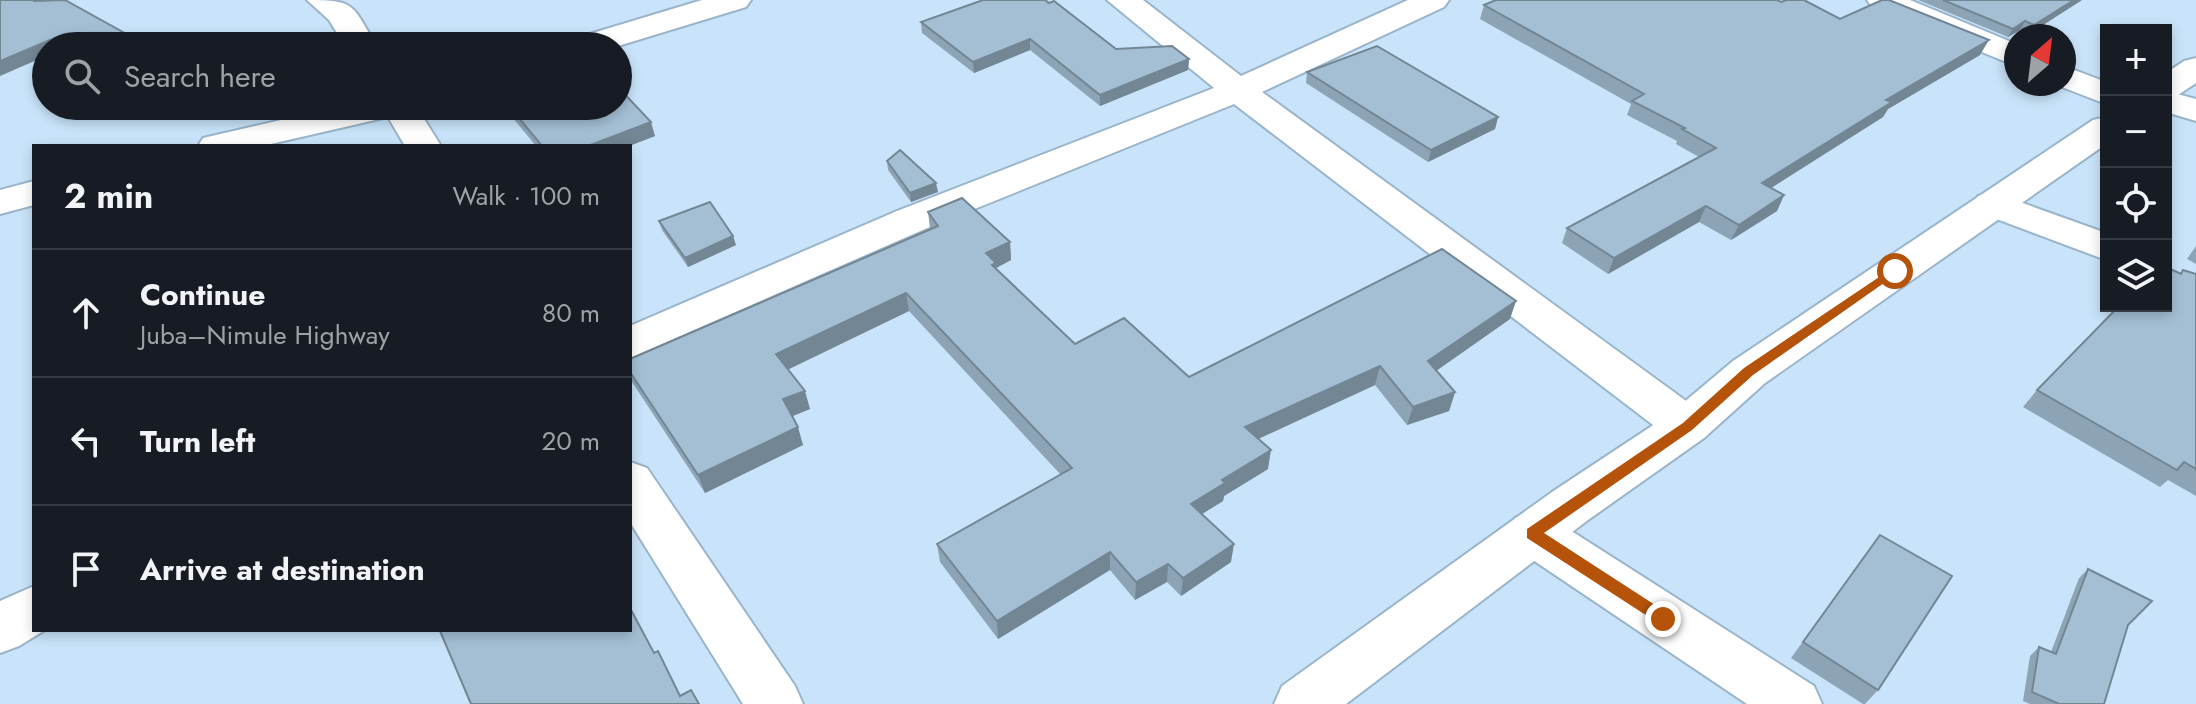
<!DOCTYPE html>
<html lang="en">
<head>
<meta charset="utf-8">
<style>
  :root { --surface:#171b24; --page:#242831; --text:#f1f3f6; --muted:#9ea1a6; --line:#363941 }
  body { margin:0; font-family:Jost,sans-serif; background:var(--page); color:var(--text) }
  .controls { position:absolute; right:24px; top:24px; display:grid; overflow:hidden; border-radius:0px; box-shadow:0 4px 12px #0003 }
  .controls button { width:72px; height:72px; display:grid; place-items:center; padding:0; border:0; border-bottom:2px solid var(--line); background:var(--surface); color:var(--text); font:40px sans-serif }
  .compass { position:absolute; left:2004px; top:24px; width:72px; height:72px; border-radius:50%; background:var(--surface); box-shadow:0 4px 12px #0003; rotate:28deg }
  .stop { position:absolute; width:24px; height:24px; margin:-18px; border:6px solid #b45309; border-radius:50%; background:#fff }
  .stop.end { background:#b45309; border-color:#fff; box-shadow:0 2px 8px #0008 }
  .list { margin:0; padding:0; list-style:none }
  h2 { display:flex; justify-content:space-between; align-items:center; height:104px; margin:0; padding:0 32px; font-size:34px }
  h2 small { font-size:26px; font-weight:400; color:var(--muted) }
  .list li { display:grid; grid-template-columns:52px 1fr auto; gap:24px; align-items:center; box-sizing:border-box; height:128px; padding:0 32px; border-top:2px solid var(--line) }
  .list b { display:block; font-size:30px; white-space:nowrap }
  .list p { margin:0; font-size:26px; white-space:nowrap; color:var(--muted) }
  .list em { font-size:26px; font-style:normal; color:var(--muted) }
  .icon { flex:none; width:44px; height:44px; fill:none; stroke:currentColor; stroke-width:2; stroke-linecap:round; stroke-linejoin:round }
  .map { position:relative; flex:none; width:2196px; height:704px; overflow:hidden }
  .search { position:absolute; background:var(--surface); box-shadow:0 4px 12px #0003; left:32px; top:32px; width:600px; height:88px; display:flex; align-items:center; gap:20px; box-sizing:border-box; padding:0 28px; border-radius:44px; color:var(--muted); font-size:30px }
  .panel { position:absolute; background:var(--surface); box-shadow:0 4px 12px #0003; left:32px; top:144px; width:600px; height:488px; border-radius:0px }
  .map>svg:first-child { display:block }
</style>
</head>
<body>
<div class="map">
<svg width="2196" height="704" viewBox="0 0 2196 704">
  <rect width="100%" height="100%" fill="#c9e4fa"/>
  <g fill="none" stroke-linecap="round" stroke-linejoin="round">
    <g stroke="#9ab4c9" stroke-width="4">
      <g id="minor">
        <path d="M307,0C358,0 351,5 377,46H345L329,20Z"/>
        <path d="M702,0H751L746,7L618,46H569L573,39Z"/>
        <path d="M1107,0H1143L1241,76L1408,0H1449L1444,7L1262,92L1704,414L1710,426L1704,438L1687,444L1670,438L1234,104L925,229L630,358V326L897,211L1214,88Z"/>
        <path d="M1867,0H1910L2016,44V66L1872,7Z"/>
        <path d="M2064,66L2106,82V104L2054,84H2064Z"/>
        <path d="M2166,91L2196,99V121L2166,112Z"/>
        <path d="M342,106H416L441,146H405L388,117L262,146H198L203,138Z"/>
        <path d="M34,181V205L0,214V190Z"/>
        <path d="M1992,192L2106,233V260L1978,212L1973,204L1978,196Z"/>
        <path d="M630,462L647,468L795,686L803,704H743L630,522Z"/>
        <path d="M1533,512L1551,518L1814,686L1822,704H1747L1515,548L1508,533L1515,518Z"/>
        <path d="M34,586V630H45L19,646L0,653V601Z"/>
      </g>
    </g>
    <g stroke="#9ab4c9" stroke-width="4">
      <g id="major">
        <path d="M2196,58V83L2178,95L2166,98V73L2184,61Z"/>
        <path d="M2106,117V144L1765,383L1704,438L1588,520L1346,704H1274L1282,686L1552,492L1670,414L1733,361L2093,120Z"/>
      </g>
    </g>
    <use href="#minor" fill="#fff" fill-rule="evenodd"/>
    <use href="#major" fill="#fff" fill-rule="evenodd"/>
  </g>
  <g fill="#8da4b6">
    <path d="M1918,0H2082L2029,34L2020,30L2008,37Z"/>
    <path d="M1484,5L1840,19L1980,55L1888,109L1883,117L1771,188L1784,195L1777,211L1731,240L1699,222L1608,274L1562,243L1567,228L1699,157L1676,144L1677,141L1627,115L1631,104L1480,19Z"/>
    <path d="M921,22L1189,59L1188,70L1100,106L1030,50L974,73L922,33Z"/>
    <path d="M1307,72L1498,117L1495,129L1428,162L1306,83Z"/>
    <path d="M503,106H618L655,136L629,146H536Z"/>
    <path d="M887,161L938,192L911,202L888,170Z"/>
    <path d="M928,212L1010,242L1011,260L996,268L997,269L1075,344L1189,377L1510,319L1436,371L1455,392L1449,411L1407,425L1375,385L1258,439L1268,469L1224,496L1223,501L1202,514L1231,562L1181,596L1167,582L1135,600L1110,570L998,639L940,562L937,544L1061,475L909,311L788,369L810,409L792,416L803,445L705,493L630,379V359L930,229Z"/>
    <path d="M659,221L736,245L688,267L662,230Z"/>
    <path d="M2196,246V264L2187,259Z"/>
    <path d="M2180,274H2196V496L2168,480L2160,487L2023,407L2037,390L2166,306Z"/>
    <path d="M1880,535L1878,690L1865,704H1863L1791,658Z"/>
    <path d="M2088,569L2128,625L2104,704H2030L2023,701L2030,656L2039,647L2051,652L2079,578Z"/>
  </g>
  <g fill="#738694">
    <path d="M2074,0H2082L2029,34L2034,25Z"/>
    <path d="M2025,21L2020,30L2008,37L2013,29Z"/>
    <path d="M64,34L69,46H46V56L0,76V61Z"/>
    <path d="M1030,39V50L974,73L973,62Z"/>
    <path d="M1989,40L1980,55L1888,109L1883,117L1755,198L1762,183L1886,100Z"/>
    <path d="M1189,59L1188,70L1100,106V95Z"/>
    <path d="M1498,117L1495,129L1428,162L1431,150Z"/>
    <path d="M651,122L655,136L629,146H588Z"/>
    <path d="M936,183L938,192L911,202L910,193Z"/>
    <path d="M1784,195L1777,211L1731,240L1739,225Z"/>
    <path d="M1706,206L1699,222L1608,274L1614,258Z"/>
    <path d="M733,236L736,245L688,267L685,258Z"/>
    <path d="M1010,242L1011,260L996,268L998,282L986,253Z"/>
    <path d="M906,293L909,311L781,373L776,354Z"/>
    <path d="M1516,301L1510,319L1423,380L1428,361Z"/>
    <path d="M1380,366L1375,385L1243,446L1245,427Z"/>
    <path d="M805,391L810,409L788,418L783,399Z"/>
    <path d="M1455,392L1449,411L1407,425L1413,407Z"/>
    <path d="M798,427L803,445L705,493L698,475Z"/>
    <path d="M1271,450L1268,469L1224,496L1223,501L1189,522L1191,504L1222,480Z"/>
    <path d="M1234,544L1231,562L1181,596L1183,578Z"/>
    <path d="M1110,552V570L998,639L997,621Z"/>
    <path d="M1168,564L1167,582L1135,600L1136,582Z"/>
  </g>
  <g fill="#a4bfd4" stroke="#738694" stroke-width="2">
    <path d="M0,0H33L34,1L65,0L148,46H68L64,34L0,61Z"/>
    <path d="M983,0H1045L1049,3L1054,1L1116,49L1172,46L1189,59L1100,95L1030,39L973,62L921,22Z"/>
    <path d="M1496,0H1777L1781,2L1787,0H1804L1840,19L1882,0H1889L1989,40L1886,100L1892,102L1762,183L1784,195L1739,225L1706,206L1614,258L1567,228L1716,148L1682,129L1685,128L1632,101L1644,94L1484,5Z"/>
    <path d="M1943,0H2074L2034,25L2025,21L2013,29Z"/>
    <path d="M1377,46L1498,117L1431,150L1307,72Z"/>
    <path d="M618,87L651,122L588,146H542L509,106H618Z"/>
    <path d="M900,150L936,183L910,193L887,161Z"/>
    <path d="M962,198L1010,242L986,253L996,263L992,265L1075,344L1124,318L1189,377L1442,249L1516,301L1428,361L1455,392L1413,407L1380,366L1245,427L1271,450L1222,480L1225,483L1191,504L1234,544L1183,578L1168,564L1136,582L1110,552L997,621L937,544L1072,468L906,293L776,354L805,391L783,399L798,427L698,475L630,372V359L938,226L928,212Z"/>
    <path d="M710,202L733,236L685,258L659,221Z"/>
    <path d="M2166,267L2181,274L2183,270L2196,274V469L2184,462L2177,470L2037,390L2119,306H2166Z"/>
    <path d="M1880,535L1952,576L1878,690L1803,642Z"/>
    <path d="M2088,569L2152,601L2128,625L2104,704H2059L2032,692L2039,647L2056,654Z"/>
    <path d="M630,608L654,653L658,651L680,696L691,690L699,704H471L440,631L630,630Z"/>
  </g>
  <path fill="#b45309" d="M1891,269L1901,271L1753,375L1692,430L1544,533L1669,614V623H1658L1527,538V529L1683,423L1744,368Z"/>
</svg>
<div class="controls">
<button>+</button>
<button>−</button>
<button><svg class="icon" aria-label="locate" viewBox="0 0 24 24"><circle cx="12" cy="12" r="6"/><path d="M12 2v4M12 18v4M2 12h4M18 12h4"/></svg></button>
<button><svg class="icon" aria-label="layers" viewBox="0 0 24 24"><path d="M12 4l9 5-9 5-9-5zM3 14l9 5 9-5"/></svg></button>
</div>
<svg class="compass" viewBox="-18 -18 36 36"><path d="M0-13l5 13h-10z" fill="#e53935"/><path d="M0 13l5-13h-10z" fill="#9ea1a6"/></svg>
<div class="stop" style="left:1895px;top:271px"></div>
<div class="stop end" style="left:1663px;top:619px"></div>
<div class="search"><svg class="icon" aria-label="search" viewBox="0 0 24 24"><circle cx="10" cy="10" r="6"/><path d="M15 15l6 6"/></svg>Search here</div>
<section class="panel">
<h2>2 min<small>Walk · 100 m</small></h2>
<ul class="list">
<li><svg class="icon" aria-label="ahead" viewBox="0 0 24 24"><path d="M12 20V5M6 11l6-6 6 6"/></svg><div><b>Continue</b><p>Juba–Nimule Highway</p></div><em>80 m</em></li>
<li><svg class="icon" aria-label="left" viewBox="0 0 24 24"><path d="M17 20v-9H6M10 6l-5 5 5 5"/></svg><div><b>Turn left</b></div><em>20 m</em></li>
<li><svg class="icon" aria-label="arrive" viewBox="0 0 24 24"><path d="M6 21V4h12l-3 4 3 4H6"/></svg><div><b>Arrive at destination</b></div></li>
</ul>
</section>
</div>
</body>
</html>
